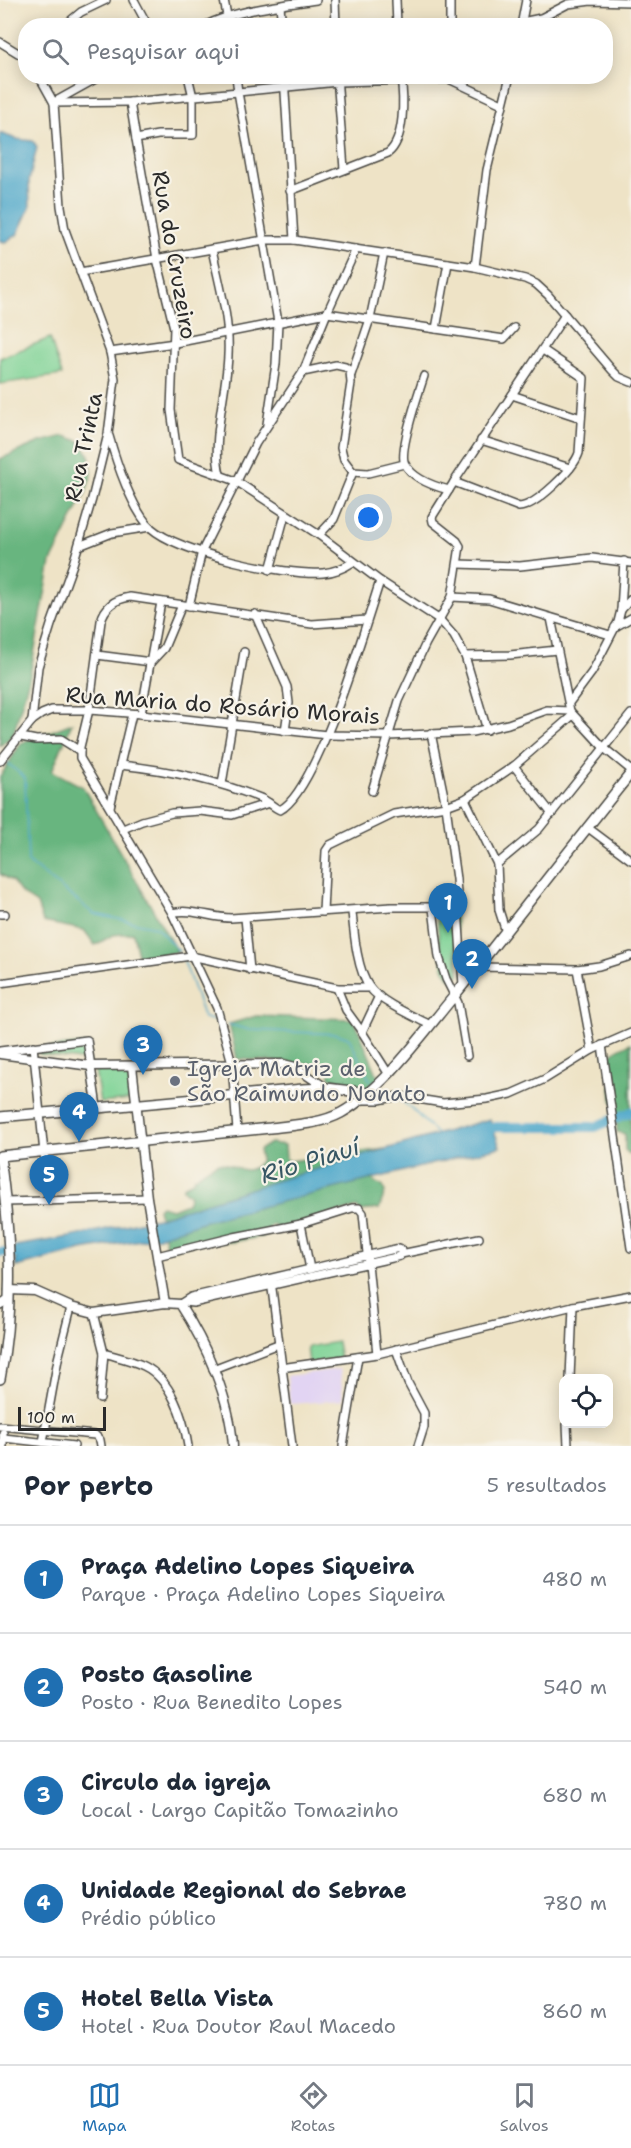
<!DOCTYPE html>
<html lang="pt">
<head>
<meta charset="utf-8">
<style>
  :root { --surface:#fff; --page:#f2f2f3; --text:#1f2937; --muted:#747a83; --line:#e0e1e3; --accent:#1f6fb2 }
  body { margin:0; font-family:"Shantell Sans",sans-serif; background:var(--page); color:var(--text) }
  .controls { position:absolute; right:18px; bottom:18px; display:grid; overflow:hidden; border-radius:12px; box-shadow:0 3px 15px #0003 }
  .controls button { width:54px; height:54px; display:grid; place-items:center; padding:0; border:0; border-bottom:2px solid var(--line); background:var(--surface); color:var(--text); font:30px sans-serif }
  .scale { position:absolute; left:18px; bottom:15px; width:88px; box-sizing:border-box; padding-left:6px; border:3px solid #2b2b2b; border-top:0; font-size:16px; line-height:21px; white-space:nowrap; color:#2b2b2b; -webkit-text-stroke:4px #f7f3e8; paint-order:stroke }
  .you { position:absolute; left:369px; top:518px; width:21px; height:21px; margin:-15px; border:4px solid #fff; border-radius:50%; background:#1a73e8; box-shadow:0 0 0 9px #1a73e833 }
  .badge { display:grid; place-items:center; width:39px; height:39px; border-radius:50%; background:var(--accent); color:#fff; font-size:20px; font-weight:700 }
  .pin { position:absolute; translate:-50% -50px; filter:drop-shadow(0 2px 3px #0008) }
  .pin::after { content:''; position:absolute; top:32px; width:21px; height:18px; background:inherit; clip-path:polygon(0 0,100% 0,50% 100%) }
  .list { margin:0; padding:0; list-style:none }
  h2 { display:flex; justify-content:space-between; align-items:center; height:78px; margin:0; padding:0 24px; font-size:26px }
  h2 small { font-size:20px; font-weight:400; color:var(--muted) }
  .list li { display:grid; grid-template-columns:39px 1fr auto; gap:18px; align-items:center; box-sizing:border-box; height:108px; padding:0 24px; border-top:2px solid var(--line) }
  .list b { display:block; font-size:22px; white-space:nowrap }
  .list p { margin:0; font-size:20px; white-space:nowrap; color:var(--muted) }
  .list em { font-size:20px; font-style:normal; color:var(--muted) }
  .icon { flex:none; width:33px; height:33px; fill:none; stroke:currentColor; stroke-width:2; stroke-linecap:round; stroke-linejoin:round }
  .map { position:relative; flex:none; width:631px; height:1446px; overflow:hidden }
  .search { position:absolute; background:var(--surface); box-shadow:0 3px 15px #0003; left:18px; right:18px; top:18px; height:66px; display:flex; align-items:center; gap:15px; box-sizing:border-box; padding:0 21px; border-radius:24px; color:var(--muted); font-size:22px }
  .sheet { height:618px; background:var(--surface) }
  nav { display:flex; justify-content:space-around; align-items:center; box-sizing:border-box; height:84px; border-top:2px solid var(--line); background:var(--surface); font-size:16px; color:var(--muted) }
  nav a { display:grid; justify-items:center; gap:3px }
  nav .on { color:var(--accent) }
  .map>svg:first-child { display:block }
</style>
</head>
<body>
<div class="map">
<svg width="631" height="1446" viewBox="0 0 631 1446">
  <rect width="100%" height="100%" fill="#f7f3e8"/>
  <filter id="ink" filterUnits="userSpaceOnUse"><feTurbulence type="fractalNoise" baseFrequency=".0167" numOctaves="2"/><feDisplacementMap in="SourceGraphic" scale="12" xChannelSelector="R" yChannelSelector="G"/><feConvolveMatrix kernelMatrix="1 2 1 2 8 2 1 2 1" color-interpolation-filters="sRGB"/></filter>
  <filter id="wash" filterUnits="userSpaceOnUse"><feTurbulence type="fractalNoise" baseFrequency=".008" numOctaves="4" result="noise"/><feDisplacementMap in="SourceGraphic" scale="24" xChannelSelector="R" yChannelSelector="G"/><feGaussianBlur stdDeviation="1.35" result="paint"/><feColorMatrix in="noise" values="0 0 0 0 0 0 0 0 0 0 0 0 0 0 0 0 0 1.4 0 .05"/><feComposite in="paint" operator="in"/></filter>
  <g filter="url(#wash)">
    <rect width="100%" height="100%" fill="#eee3c6"/>
    <path fill="#e2d4f3" d="M340,1369L343,1400L290,1404L287,1376Z"/>
    <g fill="#7fd396" stroke="#557f60" stroke-width="1.5">
      <path d="M50,338L62,375L0,384V358Z"/>
      <path d="M455,914L459,974L453,980C439,973 439,932 437,917L439,915Z"/>
      <path d="M85,1044L87,1061L39,1054L38,1049Z"/>
      <path d="M95,1070H128L131,1100L100,1103Z"/>
      <path d="M337,1342L340,1359L309,1363L307,1347Z"/>
    </g>
    <g fill="#67b57f" stroke="#497055" stroke-width="1.5">
      <path d="M64,436L79,441L89,454L92,473L86,492L51,562L30,675L13,735L0,746V459L40,442Z"/>
      <path d="M72,723L52,771L83,787L177,952L139,959L133,933L113,935L95,945L84,930L43,922L37,904L22,894L12,881L0,874V777L21,743Z"/>
      <path d="M256,1016L354,1019L379,1079L367,1090L330,1078L329,1065L237,1059L229,1024Z"/>
      <path d="M631,1043V1153L629,1154L625,1150V1134L617,1132L616,1109L612,1100L611,1086L617,1081C616,1075 613,1072 611,1067C604,1053 621,1048 631,1043Z"/>
      <path d="M270,1143L285,1145L286,1159L290,1161L393,1148L371,1176L376,1183L383,1186L385,1192L379,1209L360,1211L357,1207L317,1219L312,1225L303,1230L276,1228L274,1224L270,1226L265,1236L232,1242H201L167,1250L158,1209L161,1206L172,1209L187,1203L190,1196L183,1189V1186L193,1181L194,1178C198,1174 213,1164 218,1163C236,1162 246,1181 261,1160L259,1150Z"/>
    </g>
    <g fill="#4da7ca" stroke="#3c697a" stroke-width="1.5">
      <path d="M0,133L16,139L33,141L37,147L29,181L30,207L17,235L6,242L0,241Z"/>
      <path d="M490,1119L500,1147L205,1221L158,1237L82,1250L16,1267L15,1246L70,1237L157,1218L279,1180Z"/>
    </g>
    <g fill="none" stroke-linecap="round" stroke-linejoin="round">
      <g stroke="#4da7ca" stroke-width="1.5">
        <path d="M4,760L25,778L28,862L94,914L156,927L179,951"/>
        <path d="M184,961L204,1018L217,1021"/>
        <path d="M227,1024L250,1030L337,1034L349,1038L369,1079L373,1082"/>
        <path d="M381,1088L389,1092"/>
        <path d="M400,1100L411,1108L437,1134"/>
      </g>
      <g stroke="#4da7ca" stroke-width="10">
        <path d="M479,1130L495,1127H595L631,1112"/>
        <path d="M0,1252L30,1253"/>
      </g>
    </g>
  </g>
  <g filter="url(#ink)">
    <g fill="none" stroke-linecap="round" stroke-linejoin="round">
      <g stroke="#484742" stroke-width="10">
        <g id="minor">
          <path d="M134,0L148,26"/>
          <path d="M224,0L229,26"/>
          <path d="M335,0L336,26"/>
          <path d="M396,0L397,26"/>
          <path d="M280,6L282,26"/>
          <path d="M522,22L541,18L568,4L591,1L631,2"/>
          <path d="M64,26L81,12L106,0"/>
          <path d="M204,26C239,9 278,6 316,0"/>
          <path d="M450,26V0"/>
          <path d="M521,26L526,0"/>
          <path d="M0,42L26,58"/>
          <path d="M188,76L193,97V135H158L136,139L157,259L174,328L171,410L178,460L236,481L319,535L380,581L440,620L454,636L465,656L487,730"/>
          <path d="M284,76L294,240"/>
          <path d="M337,76L344,169"/>
          <path d="M56,101L101,76"/>
          <path d="M130,102L136,139"/>
          <path d="M54,103L130,102L238,92L236,76"/>
          <path d="M290,191L388,153C405,140 404,98 401,78"/>
          <path d="M212,249C219,284 230,319 228,355C227,391 211,440 220,474"/>
          <path d="M475,267L487,170L510,76"/>
          <path d="M80,272L264,240H294L475,267L525,279L536,284L548,295L612,370L619,377L631,382"/>
          <path d="M436,329L448,263"/>
          <path d="M543,350L584,378L579,453C574,469 536,506 519,507L454,482L565,315"/>
          <path d="M110,352L175,343L327,313L356,249"/>
          <path d="M303,372L336,365L345,367L350,371L351,383L341,448L344,460L353,472L368,473L404,464"/>
          <path d="M351,375L370,319L384,253"/>
          <path d="M424,376C419,392 398,452 405,464C413,479 433,486 449,490"/>
          <path d="M512,395L581,418"/>
          <path d="M267,424L276,364L278,322L238,92L338,82L449,79L502,104"/>
          <path d="M109,436C116,461 132,510 151,528C179,553 285,576 323,573C334,572 344,568 353,562"/>
          <path d="M481,440L570,468"/>
          <path d="M319,535L334,519L353,472"/>
          <path d="M79,546L112,533L150,527"/>
          <path d="M458,564L520,566L592,558L631,563"/>
          <path d="M270,570L285,515"/>
          <path d="M452,597L489,599L610,635"/>
          <path d="M189,606L202,551L256,443L303,372L327,313L504,339L514,328"/>
          <path d="M621,610L631,599"/>
          <path d="M255,614L287,687L289,703L285,731"/>
          <path d="M551,618L570,711L604,748L631,770"/>
          <path d="M615,627L631,618"/>
          <path d="M97,655L151,662L164,648L182,605"/>
          <path d="M465,656L510,655L557,650"/>
          <path d="M569,703L592,672L618,622L621,610L624,561"/>
          <path d="M141,714L161,602"/>
          <path d="M32,721L38,667L51,625L73,564L92,499L108,434L115,379L110,352L65,230L61,206L54,103L39,76"/>
          <path d="M431,733L446,806L456,879L463,985"/>
          <path d="M21,737L36,740L61,739L80,751"/>
          <path d="M0,761L32,721L42,714L52,710H89L141,714L327,735L389,736L472,732L508,724L547,710L570,711"/>
          <path d="M120,765C168,770 215,780 260,798C268,801 273,807 280,810C317,792 366,624 380,581"/>
          <path d="M514,766L552,814"/>
          <path d="M222,784L244,652"/>
          <path d="M372,791L399,701L426,643L452,597L460,546L457,541L433,522L432,517L454,482"/>
          <path d="M465,799L497,864L499,910L506,932"/>
          <path d="M110,807L132,714"/>
          <path d="M587,827L631,860"/>
          <path d="M123,829L142,821L172,813L200,811L232,815L269,803"/>
          <path d="M497,864L539,829L631,714"/>
          <path d="M433,908L439,957L446,979L458,1003L467,1056"/>
          <path d="M323,912L326,851L330,845L394,814L446,806L465,799L514,766L573,715"/>
          <path d="M352,912C354,933 357,971 370,988C382,1003 413,1016 430,1025"/>
          <path d="M172,913C191,908 211,918 231,918L391,907H459"/>
          <path d="M0,914H5"/>
          <path d="M245,918L250,970"/>
          <path d="M479,967L577,969L599,966L631,956"/>
          <path d="M577,969L592,1050"/>
          <path d="M0,983L191,956L337,988H370"/>
          <path d="M337,988L346,1010L362,1032"/>
          <path d="M379,996L362,1032L388,1073"/>
          <path d="M602,1045L631,1248"/>
          <path d="M33,1046L49,1201"/>
          <path d="M0,1051L87,1040L97,1107"/>
          <path d="M362,1100H379L399,1096L443,1103L487,1099L511,1094L545,1079L592,1050L631,1033"/>
          <path d="M237,1131L232,1063L217,1008L172,913L80,758V747L89,710L101,621C105,606 115,599 130,597L312,624L367,620"/>
          <path d="M6,1202L147,1198"/>
          <path d="M301,1224L310,1269"/>
          <path d="M401,1254L479,1238"/>
          <path d="M157,1256L234,1237L301,1224L352,1208H359L363,1213L377,1354"/>
          <path d="M271,1281L292,1446"/>
          <path d="M180,1304L191,1297L399,1248L402,1250L400,1256L392,1258L193,1303L184,1302"/>
          <path d="M0,1305L8,1300"/>
          <path d="M94,1313L104,1353L100,1399"/>
          <path d="M396,1349L408,1383L424,1413V1427L418,1446"/>
          <path d="M104,1353C117,1357 132,1360 144,1366C171,1379 184,1419 188,1446"/>
          <path d="M281,1368L377,1354L573,1306L631,1295"/>
          <path d="M213,1369L278,1344"/>
          <path d="M570,1378L573,1306"/>
          <path d="M567,1424L568,1446"/>
          <path d="M0,1426L95,1435L100,1440L101,1446"/>
          <path d="M3,1433V1446"/>
          <path d="M4,1438L74,1446"/>
          <path d="M43,1442L58,1359L71,1307"/>
          <path d="M343,1446L358,1357"/>
        </g>
      </g>
      <g stroke="#484742" stroke-width="11">
        <g id="tertiary">
          <path d="M0,1054L91,1066L283,1064L295,1067L326,1088"/>
          <path d="M132,1066L147,1198L165,1303"/>
          <path d="M9,1290L35,1291L71,1307L94,1313L165,1303L180,1304C206,1344 230,1398 233,1446"/>
        </g>
      </g>
      <g stroke="#484742" stroke-width="12">
        <g id="secondary">
          <path d="M0,1117L303,1089L326,1088L369,1093"/>
          <path d="M0,1156L270,1128C293,1125 321,1124 341,1113C385,1088 423,1033 455,995C514,922 572,846 631,773"/>
          <path d="M0,1157C10,1230 15,1305 0,1379"/>
        </g>
      </g>
      <use href="#minor" stroke="#fff" stroke-width="7"/>
      <use href="#tertiary" stroke="#fff" stroke-width="8"/>
      <use href="#secondary" stroke="#fff" stroke-width="9"/>
    </g>
  </g>
  <circle fill="#6b7280" stroke="#f7f3e8" stroke-width="2" cx="175" cy="1081" r="6"/>
  <g text-anchor="middle" stroke-width="4.5" stroke-linejoin="round" paint-order="stroke">
    <g font-size="22" fill="#2b2b2b" stroke="#f7f3e8">
      <text transform="translate(175 255) rotate(80)" y="8">Rua do Cruzeiro</text>
      <text transform="translate(83 447) rotate(-78)" y="8">Rua Trinta</text>
      <text transform="translate(223 705) rotate(4)" y="8">Rua Maria do Rosário Morais</text>
    </g>
    <g font-size="22" fill="#5b616d" stroke="#f7f3e8" text-anchor="start">
      <text x="187" y="1076">Igreja Matriz de<tspan x="187" dy="25">São Raimundo Nonato</tspan></text>
    </g>
    <g font-size="24" font-style="italic" fill="#375663" stroke="#f7f3e8">
      <text transform="translate(310 1161) rotate(-17)" y="8">Rio Piauí</text>
    </g>
  </g>
</svg>
<div class="controls">
<button><svg class="icon" aria-label="locate" viewBox="0 0 24 24"><circle cx="12" cy="12" r="6"/><path d="M12 2v4M12 18v4M2 12h4M18 12h4"/></svg></button>
</div>
<div class="scale">100 m</div>
<div class="you"></div>
<div class="pin badge" style="left:448px;top:933px">1</div>
<div class="pin badge" style="left:472px;top:989px">2</div>
<div class="pin badge" style="left:143px;top:1075px">3</div>
<div class="pin badge" style="left:79px;top:1142px">4</div>
<div class="pin badge" style="left:49px;top:1205px">5</div>
<div class="search"><svg class="icon" aria-label="search" viewBox="0 0 24 24"><circle cx="10" cy="10" r="6"/><path d="M15 15l6 6"/></svg>Pesquisar aqui</div>
</div>
<section class="sheet">
<h2>Por perto<small>5 resultados</small></h2>
<ul class="list">
<li><span class="badge">1</span><div><b>Praça Adelino Lopes Siqueira</b><p>Parque · Praça Adelino Lopes Siqueira</p></div><em>480 m</em></li>
<li><span class="badge">2</span><div><b>Posto Gasoline</b><p>Posto · Rua Benedito Lopes</p></div><em>540 m</em></li>
<li><span class="badge">3</span><div><b>Circulo da igreja</b><p>Local · Largo Capitão Tomazinho</p></div><em>680 m</em></li>
<li><span class="badge">4</span><div><b>Unidade Regional do Sebrae</b><p>Prédio público</p></div><em>780 m</em></li>
<li><span class="badge">5</span><div><b>Hotel Bella Vista</b><p>Hotel · Rua Doutor Raul Macedo</p></div><em>860 m</em></li>
</ul>
</section>
<nav>
<a class="on"><svg class="icon" aria-label="map" viewBox="0 0 24 24"><path d="M3 6l6-2 6 2 6-2v14l-6 2-6-2-6 2zM9 4v14M15 6v14"/></svg>Mapa</a>
<a><svg class="icon" aria-label="directions" viewBox="0 0 24 24"><path d="M12 3l9 9-9 9-9-9zM9 14v-3h6M13 9l2 2-2 2"/></svg>Rotas</a>
<a><svg class="icon" aria-label="saved" viewBox="0 0 24 24"><path d="M7 4h10v16l-5-4-5 4z"/></svg>Salvos</a>
</nav>
</body>
</html>
